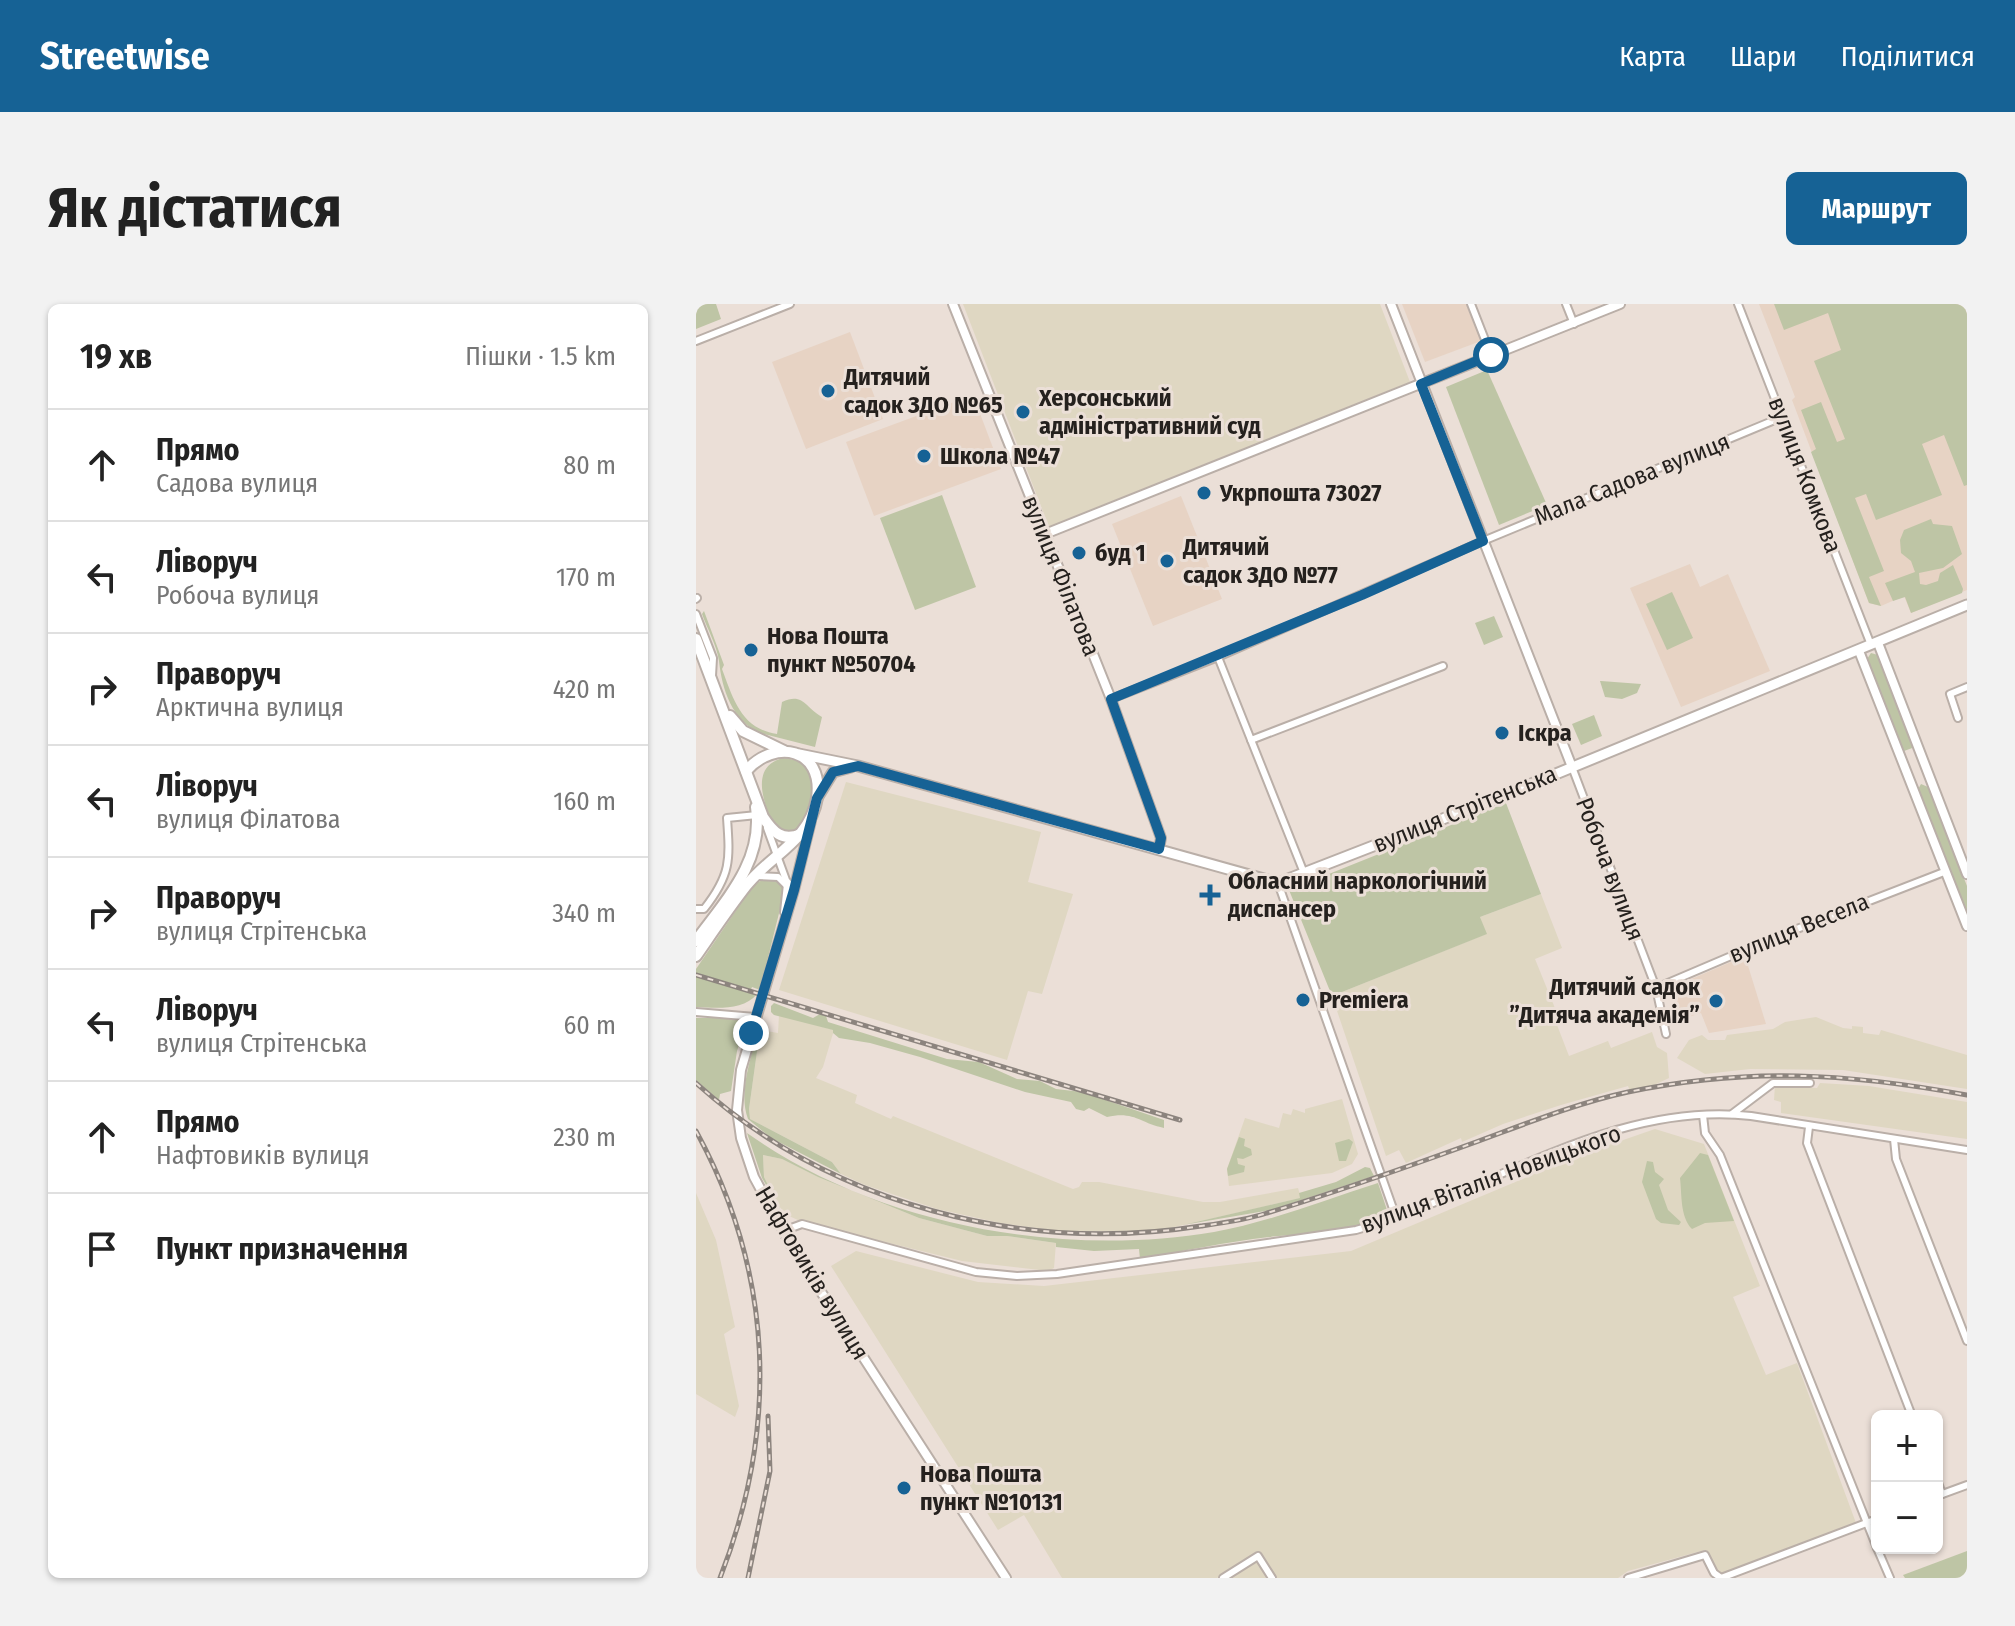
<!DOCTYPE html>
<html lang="uk">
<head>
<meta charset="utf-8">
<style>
  :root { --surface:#fff; --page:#f2f2f2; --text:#222; --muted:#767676; --line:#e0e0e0; --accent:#166295 }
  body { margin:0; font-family:"Fira Sans Condensed",sans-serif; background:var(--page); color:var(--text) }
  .controls { position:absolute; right:24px; bottom:24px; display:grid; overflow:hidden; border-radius:12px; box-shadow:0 2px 6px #0004 }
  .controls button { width:72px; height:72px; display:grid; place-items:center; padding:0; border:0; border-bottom:2px solid var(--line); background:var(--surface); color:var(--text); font:40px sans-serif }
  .stop { position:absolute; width:24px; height:24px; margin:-18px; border:6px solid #166295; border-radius:50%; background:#fff }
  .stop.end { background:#166295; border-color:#fff; box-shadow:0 2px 8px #0008 }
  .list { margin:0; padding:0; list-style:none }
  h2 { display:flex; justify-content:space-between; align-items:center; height:104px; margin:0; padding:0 32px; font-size:34px }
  h2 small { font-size:26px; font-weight:400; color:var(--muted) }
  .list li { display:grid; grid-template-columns:52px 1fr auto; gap:24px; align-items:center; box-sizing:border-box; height:112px; padding:0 32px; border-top:2px solid var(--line) }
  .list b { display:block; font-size:30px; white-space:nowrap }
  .list p { margin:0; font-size:26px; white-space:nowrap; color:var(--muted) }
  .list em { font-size:26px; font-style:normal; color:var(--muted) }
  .icon { flex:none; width:44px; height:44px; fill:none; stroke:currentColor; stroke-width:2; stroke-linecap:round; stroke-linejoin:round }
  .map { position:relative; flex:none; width:1271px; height:1274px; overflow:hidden; border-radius:12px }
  header { display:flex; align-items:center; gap:48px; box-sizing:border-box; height:112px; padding:0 40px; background:var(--accent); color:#fff }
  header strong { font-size:38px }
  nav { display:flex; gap:44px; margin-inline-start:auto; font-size:28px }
  .intro { display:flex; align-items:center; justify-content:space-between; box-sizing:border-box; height:192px; padding:0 48px }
  h1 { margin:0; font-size:56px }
  .button { padding:20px 36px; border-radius:12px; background:var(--accent); color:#fff; font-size:28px; font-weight:700 }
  main { display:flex; gap:48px; padding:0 48px }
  aside { flex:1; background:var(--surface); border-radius:12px; box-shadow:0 2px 6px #0004 }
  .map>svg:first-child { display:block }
</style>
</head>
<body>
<header>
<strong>Streetwise</strong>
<nav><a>Карта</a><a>Шари</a><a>Поділитися</a></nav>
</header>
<div class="intro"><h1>Як дістатися</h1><a class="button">Маршрут</a></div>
<main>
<aside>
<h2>19 хв<small>Пішки · 1.5 km</small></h2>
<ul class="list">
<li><svg class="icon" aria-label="ahead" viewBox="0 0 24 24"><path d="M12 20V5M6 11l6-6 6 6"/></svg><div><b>Прямо</b><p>Садова вулиця</p></div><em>80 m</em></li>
<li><svg class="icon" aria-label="left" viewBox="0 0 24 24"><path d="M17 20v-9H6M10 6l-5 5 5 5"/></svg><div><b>Ліворуч</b><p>Робоча вулиця</p></div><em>170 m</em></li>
<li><svg class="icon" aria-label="right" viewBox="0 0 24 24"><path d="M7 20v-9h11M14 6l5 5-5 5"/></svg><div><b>Праворуч</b><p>Арктична вулиця</p></div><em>420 m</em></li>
<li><svg class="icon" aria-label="left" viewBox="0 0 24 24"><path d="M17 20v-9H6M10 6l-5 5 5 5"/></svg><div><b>Ліворуч</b><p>вулиця Філатова</p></div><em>160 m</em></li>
<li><svg class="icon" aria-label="right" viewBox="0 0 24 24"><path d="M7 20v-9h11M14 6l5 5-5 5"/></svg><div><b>Праворуч</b><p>вулиця Стрітенська</p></div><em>340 m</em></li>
<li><svg class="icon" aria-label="left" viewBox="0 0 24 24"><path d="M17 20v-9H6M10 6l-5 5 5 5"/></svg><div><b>Ліворуч</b><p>вулиця Стрітенська</p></div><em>60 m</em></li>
<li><svg class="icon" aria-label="ahead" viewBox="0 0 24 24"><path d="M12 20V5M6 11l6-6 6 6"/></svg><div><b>Прямо</b><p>Нафтовиків вулиця</p></div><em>230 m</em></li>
<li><svg class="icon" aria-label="arrive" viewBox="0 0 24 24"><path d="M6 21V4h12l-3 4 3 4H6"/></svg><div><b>Пункт призначення</b></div></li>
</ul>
</aside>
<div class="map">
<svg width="1271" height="1274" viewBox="0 0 1271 1274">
  <rect width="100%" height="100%" fill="#ebdfd7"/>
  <g fill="#dfd7c2">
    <path d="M267,0H684L714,78L353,223Z"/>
    <path d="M150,478L345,528L332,578L377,590L346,690L332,687L311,756L83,686Z"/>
    <path d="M845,590L866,644L839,655L865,719L861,721L873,752L912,737L915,744L956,728L961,743L971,749L973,774L954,783L934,787L932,782L865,801L807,820L766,838L765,834L710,859L703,846L690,852L636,692L790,630L784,613Z"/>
    <path d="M83,711L138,726L127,763L120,774L161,791L159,799L195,815L197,812L377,885L383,883L386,878H403L507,898H524L602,884L605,894L461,927H364L304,919L241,905L169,881L145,870L136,858L54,815L53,805L64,726L82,729Z"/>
    <path d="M1120,713L1147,724L1156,725V722L1167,723V729L1183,731L1185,726L1271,751V785L1147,766L1054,765L1009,770L981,754L993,736L1006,731L1012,736H1029L1031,731L1077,725L1089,718Z"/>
    <path d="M1124,779L1173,782L1271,798V835L1085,809V798L1078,796L1079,781L1121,784Z"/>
    <path d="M646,795L662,850L656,860L636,869L533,882L531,865L549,814L583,824L587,809L595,811L597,805L609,809V805Z"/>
    <path d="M959,825L1008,840L1064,982L1037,993L1070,1071L1101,1059L1160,1219L1023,1271L1009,1246L932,1267L922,1274H581L564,1247L521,1274H366L328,1211L302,1226L135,962L160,947L282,978L348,982L655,947L881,852Z"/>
    <path d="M67,851L86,855L122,873L223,914L291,932H311L360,939L358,964L352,967L266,957L104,917L91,911L81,900L68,873Z"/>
    <path d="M0,889L20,936L39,1023L28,1030L43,1102L39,1113L0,1090Z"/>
    <path d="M560,1256L571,1274H532Z"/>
  </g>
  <g fill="#e7d3c4">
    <path d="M706,0H770L785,37L729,58Z"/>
    <path d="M1063,0H1271V286L1215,309L1208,292L1185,302L1173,299L1096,96L1099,93Z"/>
    <path d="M154,28L187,115L110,145L76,58Z"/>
    <path d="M277,91L305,165L178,212L150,138Z"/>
    <path d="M485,192L526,295L457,322L416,220Z"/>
    <path d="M994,260L1004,283L1032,270L1074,367L985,403L934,284Z"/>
    <path d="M1049,652L1070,720L1013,729L1005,709L983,716L972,685Z"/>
  </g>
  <g fill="#bec5a5">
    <path d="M0,0H20L25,15L0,25Z"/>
    <path d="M1078,0H1269L1271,5V181L1268,182L1248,131L1226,140L1246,191L1180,216L1170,190L1159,194L1188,267L1173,273L1185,302L1173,299L1115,148L1120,145L1105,106L1125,98L1141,138L1149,135L1118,57L1145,46L1132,9L1088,26Z"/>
    <path d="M791,66L851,201L803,221L750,83Z"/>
    <path d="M246,191L280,283L219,306L184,214Z"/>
    <path d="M1235,215L1237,220L1256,222L1266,250L1247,264L1223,269L1224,280L1230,281L1242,277L1244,269L1257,261L1267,285L1266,289L1215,309L1209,293L1197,297L1189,279L1219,268L1215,257L1205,249L1204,236L1208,226Z"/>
    <path d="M976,288L997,334L971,346L950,300Z"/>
    <path d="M8,307L28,361L26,365C37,394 45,425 81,430L86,398C107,388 109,403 126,413L119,443L64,429C36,417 26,385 23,357C21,342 11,324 6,310Z"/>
    <path d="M798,312L807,333L788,341L779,319Z"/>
    <path d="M1175,349L1182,351L1219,443L1208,447L1171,355Z"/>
    <path d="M904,377H905L945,380L941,389L926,395L909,393Z"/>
    <path d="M898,411L906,432L885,441L876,420Z"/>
    <path d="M87,454C121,457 120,481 113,508C111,514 109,521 104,525C100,528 96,529 92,531L78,524C69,501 52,463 87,454Z"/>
    <path d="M1225,480L1232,483L1271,582V613L1221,487Z"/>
    <path d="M810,499L845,590L784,613L791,630L636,692L593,586Z"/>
    <path d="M71,574L84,577L88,589L64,686L56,683L54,688L61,690C47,707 20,704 0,703V665L58,580Z"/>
    <path d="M78,699L117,714L124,710L130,712L132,718L251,755L283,758L321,775L344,777L360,785L386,788L468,816V824C443,819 439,807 411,813L393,804L388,807L380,805L375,798L329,788L224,753L174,739L143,734L137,729V726L78,711L75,708V702Z"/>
    <path d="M0,714H41L50,719L41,747L35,787L24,790L23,796L0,776Z"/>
    <path d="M64,726L53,805L54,815L136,858L145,870L75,834L52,815C42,788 55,756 61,729Z"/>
    <path d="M51,829C180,921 364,954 518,928C574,918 628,896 682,879L691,906C679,930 598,930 573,933C530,938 487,947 444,955L443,945L398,947L360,943V939L311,932H291L223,914L122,873L86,855L67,851L68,873L85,907L66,874Z"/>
    <path d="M543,833L549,835L548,842L555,845L556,851L547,855L541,854L542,860L549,862L548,868L532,872L531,865Z"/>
    <path d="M653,835L657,838L650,857H643L639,839Z"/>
    <path d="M1004,849L1012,851L1038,917L1009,919L996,925C984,913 986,891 984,874Z"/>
    <path d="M951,857L957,858L959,868L968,875L963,881L972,906L985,918L983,921L965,919L960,915L946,878Z"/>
    <path d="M669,863L674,864L678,872L575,906L487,921L604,894L603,889L640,878Z"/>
    <path d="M1271,1247V1274H1209L1207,1271Z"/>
  </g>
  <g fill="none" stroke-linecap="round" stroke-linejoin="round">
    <g stroke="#baafa8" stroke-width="10">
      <g id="minor">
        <path d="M775,0L795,51"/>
        <path d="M870,0L878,20"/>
        <path d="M1042,0L1175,341"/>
        <path d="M0,37L94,0"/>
        <path d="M0,295L1,294"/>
        <path d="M0,310L17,354L16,372"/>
        <path d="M522,353L608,569"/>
        <path d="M415,395L522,353L787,237L1086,113"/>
        <path d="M1262,414L1254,390L1271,383"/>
        <path d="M555,436L747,362"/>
        <path d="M876,463L960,684L970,730"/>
        <path d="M71,524L90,576L98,586"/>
        <path d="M61,572L82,573L90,581"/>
        <path d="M582,579L700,913"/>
        <path d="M0,605H8C35,571 34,556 31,514L61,511"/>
        <path d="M88,608L91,580"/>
        <path d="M960,684L1075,635L1248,568"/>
        <path d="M0,708L59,713"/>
        <path d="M1036,810L1077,779H1114"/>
        <path d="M1007,811L1009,829L1024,851L1181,1244"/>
        <path d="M1113,823L1111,839L1216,1112"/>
        <path d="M1198,835L1200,855L1271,1037"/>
        <path d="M87,927L106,920L280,968L321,972L361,970L660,926C791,890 914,796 1055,812L1271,846"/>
        <path d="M1241,1176L1246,1190"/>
        <path d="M1241,1192L1271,1181"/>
        <path d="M1181,1244L1194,1274"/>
        <path d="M527,1274L562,1252L576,1274"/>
        <path d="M932,1274L1009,1251L1018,1269L1025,1274"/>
        <path d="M1025,1274L1181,1215"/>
      </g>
    </g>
    <g stroke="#baafa8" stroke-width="12">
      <g id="tertiary">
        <path d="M257,0L415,395L465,534L463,545"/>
        <path d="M695,0L876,463"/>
        <path d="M349,230L924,0"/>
        <path d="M1182,339L1271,570"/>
        <path d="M1163,347L1271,622"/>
        <path d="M115,517L98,586L45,766L41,806L45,834L58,873L96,943L310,1274"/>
      </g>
    </g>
    <g stroke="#baafa8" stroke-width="13">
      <g id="secondary">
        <path d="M103,450L162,462L582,579L811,490L1271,301"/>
        <path d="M121,494L137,468L155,463"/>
      </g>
    </g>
    <g stroke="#baafa8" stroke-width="14">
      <g id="primary">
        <path d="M0,335L67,513C77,528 86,538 105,530"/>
        <path d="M34,412L47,427L88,447"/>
        <path d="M0,637C30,596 68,557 60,503"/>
        <path d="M0,652C16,629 32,605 50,582C74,551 114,537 121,494C128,444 79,434 50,467"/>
      </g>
    </g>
    <use href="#minor" stroke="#fff" stroke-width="6"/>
    <use href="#tertiary" stroke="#fff" stroke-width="8"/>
    <use href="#secondary" stroke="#fff" stroke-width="9"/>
    <use href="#primary" stroke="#fff" stroke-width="10"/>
    <g stroke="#8c847e" stroke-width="5">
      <g id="rail">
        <path d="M0,671L484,816"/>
        <path d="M0,779C135,901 327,950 505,922C527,919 550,916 571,909C641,888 711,863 780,838C829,820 881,799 932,788C1053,763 1151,769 1271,791"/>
        <path d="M0,827C78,970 83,1123 24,1274"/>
        <path d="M52,1274L74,1167L72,1112"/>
      </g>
    </g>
    <use href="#rail" stroke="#ebdfd7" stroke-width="2" stroke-dasharray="6" stroke-linecap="butt"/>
  </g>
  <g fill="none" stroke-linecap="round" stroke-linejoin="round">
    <path stroke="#166295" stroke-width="10" d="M55,729L98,586L121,494L137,468L162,462L463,545L465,534L415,395L666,291L787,237L725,80L795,51"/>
  </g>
  <g fill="#166295" stroke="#ebdfd7" stroke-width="3">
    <circle cx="132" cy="87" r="8"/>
    <circle cx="327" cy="108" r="8"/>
    <circle cx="228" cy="152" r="8"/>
    <circle cx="508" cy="189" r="8"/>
    <circle cx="383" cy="249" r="8"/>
    <circle cx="471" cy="257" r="8"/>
    <circle cx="55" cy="346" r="8"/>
    <circle cx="806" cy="429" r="8"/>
    <path d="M510 579h8v8h8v8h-8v8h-8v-8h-8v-8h8z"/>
    <circle cx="607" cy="696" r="8"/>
    <circle cx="1020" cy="697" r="8"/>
    <circle cx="208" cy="1184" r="8"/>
  </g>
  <g text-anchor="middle" stroke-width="6" stroke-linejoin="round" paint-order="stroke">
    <g font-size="24" font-weight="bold" fill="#25211e" stroke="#ebdfd7" text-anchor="start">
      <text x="148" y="81">Дитячий<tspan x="148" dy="28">садок ЗДО №65</tspan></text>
      <text x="343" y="102">Херсонський<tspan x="343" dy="28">адміністративний суд</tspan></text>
      <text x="244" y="160">Школа №47</text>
      <text x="524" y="197">Укрпошта 73027</text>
      <text x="487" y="251">Дитячий<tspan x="487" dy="28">садок ЗДО №77</tspan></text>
      <text x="399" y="257">буд 1</text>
      <text x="71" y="340">Нова Пошта<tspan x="71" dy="28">пункт №50704</tspan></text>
      <text x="822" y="437">Іскра</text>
      <text x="532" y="585">Обласний наркологічний<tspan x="532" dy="28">диспансер</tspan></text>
      <text x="1004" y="691" text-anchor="end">Дитячий садок<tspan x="1004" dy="28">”Дитяча академія”</tspan></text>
      <text x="623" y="704">Premiera</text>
      <text x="224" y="1178">Нова Пошта<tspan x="224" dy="28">пункт №10131</tspan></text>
    </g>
    <g font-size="24" fill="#25211e" stroke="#ebdfd7">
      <text transform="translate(1109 171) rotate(69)" y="8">вулиця Комкова</text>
      <text transform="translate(936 175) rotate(-22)" y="8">Мала Садова вулиця</text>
      <text transform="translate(365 272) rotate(68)" y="8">вулиця Філатова</text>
      <text transform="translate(769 505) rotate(-22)" y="8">вулиця Стрітенська</text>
      <text transform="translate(914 565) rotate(69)" y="8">Робоча вулиця</text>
      <text transform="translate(1103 624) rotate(-22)" y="8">вулиця Весела</text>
      <text transform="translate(795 875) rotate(-20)" y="8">вулиця Віталія Новицького</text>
      <text transform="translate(116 969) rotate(59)" y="8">Нафтовиків вулиця</text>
    </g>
  </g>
</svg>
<div class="controls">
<button>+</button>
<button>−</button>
</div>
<div class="stop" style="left:795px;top:51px"></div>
<div class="stop end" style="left:55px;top:729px"></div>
</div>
</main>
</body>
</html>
